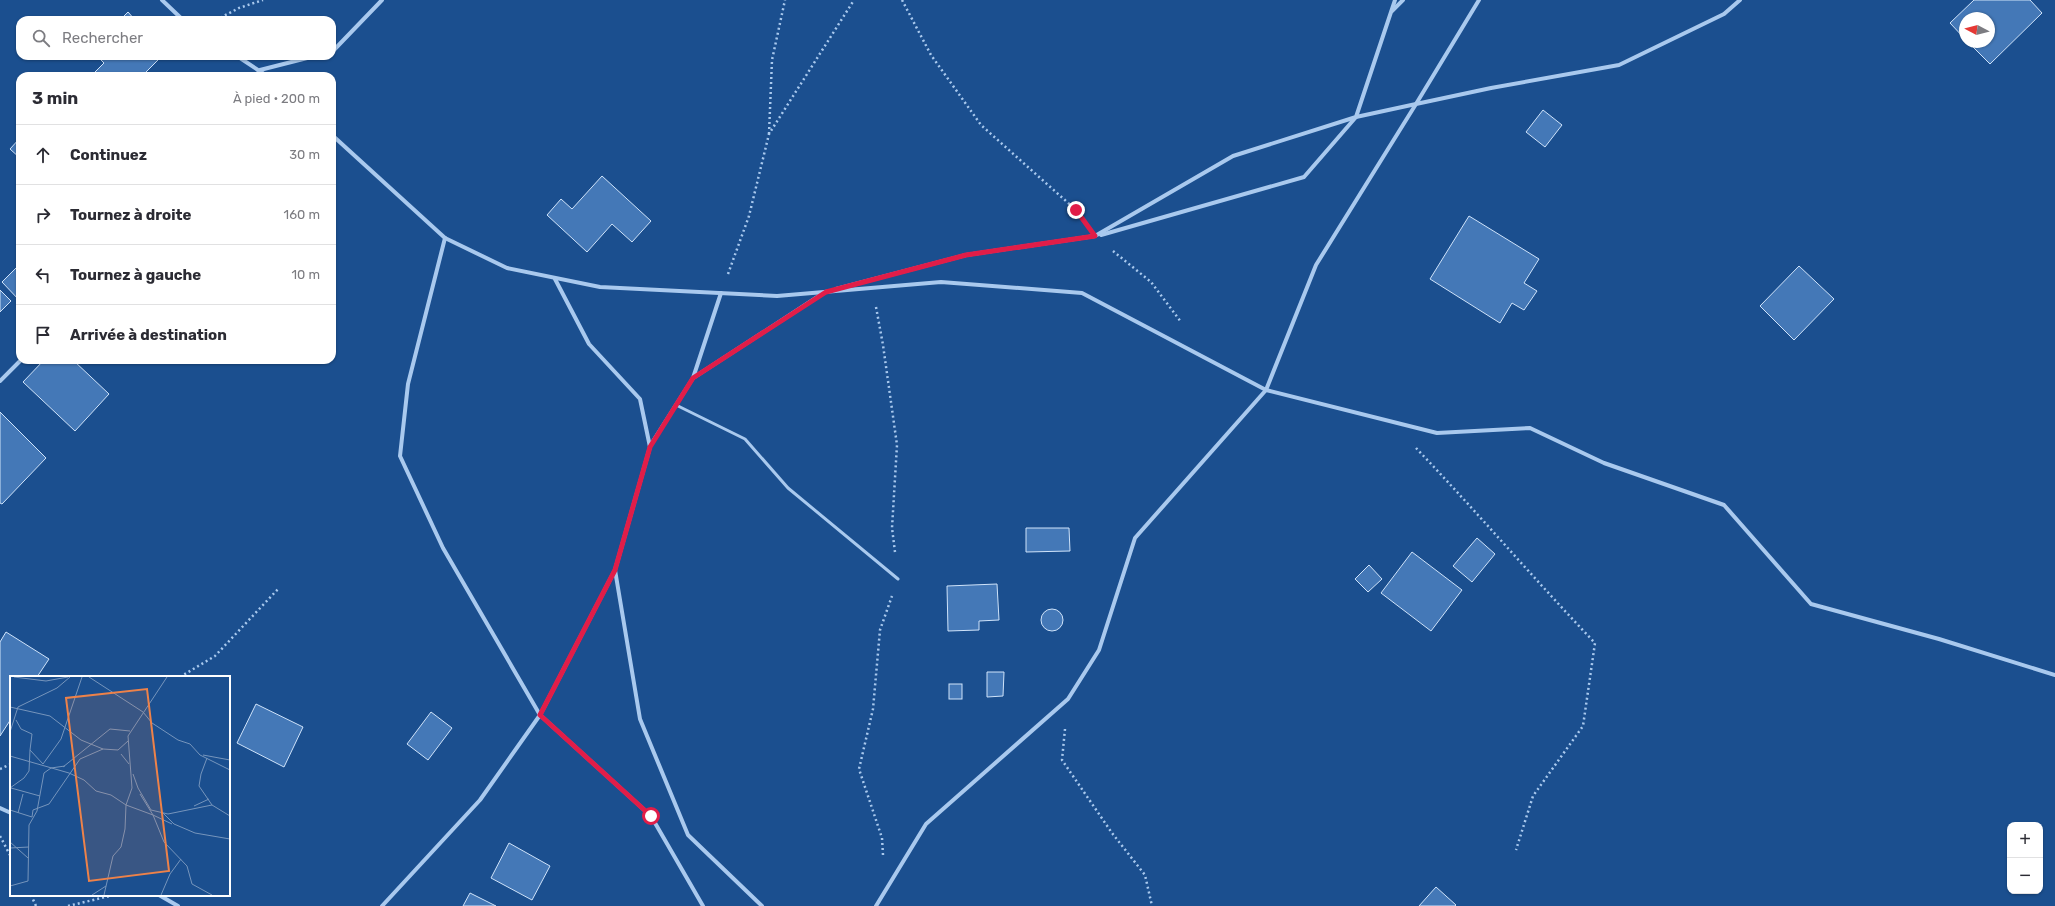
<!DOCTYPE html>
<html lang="fr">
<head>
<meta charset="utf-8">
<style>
  :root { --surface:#fff; --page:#f2f2f3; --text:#2b2b33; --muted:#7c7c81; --line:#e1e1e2 }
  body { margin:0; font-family:Rubik,sans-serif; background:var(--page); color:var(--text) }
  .controls { position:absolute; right:12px; bottom:12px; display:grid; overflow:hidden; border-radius:8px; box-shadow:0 1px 3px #0004 }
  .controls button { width:36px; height:36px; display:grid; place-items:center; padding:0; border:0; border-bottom:1px solid var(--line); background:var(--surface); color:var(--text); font:20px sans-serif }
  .compass { position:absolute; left:1959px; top:12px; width:36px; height:36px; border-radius:50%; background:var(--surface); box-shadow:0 1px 3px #0004; rotate:277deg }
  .stop { position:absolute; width:12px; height:12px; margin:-9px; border:3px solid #e11d48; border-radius:50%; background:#fff }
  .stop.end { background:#e11d48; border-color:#fff; box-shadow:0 1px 4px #0008 }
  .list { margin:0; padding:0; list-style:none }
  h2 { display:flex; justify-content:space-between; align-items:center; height:52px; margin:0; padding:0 16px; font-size:17px }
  h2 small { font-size:13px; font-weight:400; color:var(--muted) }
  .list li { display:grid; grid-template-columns:26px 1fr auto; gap:12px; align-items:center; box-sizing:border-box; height:60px; padding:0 16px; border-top:1px solid var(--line) }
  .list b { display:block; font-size:15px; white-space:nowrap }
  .list em { font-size:13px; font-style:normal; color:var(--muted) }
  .icon { flex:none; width:22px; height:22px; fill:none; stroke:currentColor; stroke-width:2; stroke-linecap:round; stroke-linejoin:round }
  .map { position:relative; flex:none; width:2055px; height:906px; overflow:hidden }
  .search { position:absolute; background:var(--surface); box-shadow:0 1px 3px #0004; left:16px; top:16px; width:320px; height:44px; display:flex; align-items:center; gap:10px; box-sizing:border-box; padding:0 14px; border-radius:12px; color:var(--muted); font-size:15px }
  .panel { position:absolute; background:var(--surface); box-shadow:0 1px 3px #0004; left:16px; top:72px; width:320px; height:292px; border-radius:12px }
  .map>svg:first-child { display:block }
</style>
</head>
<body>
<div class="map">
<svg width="2055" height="906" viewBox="0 0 2055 906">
  <rect width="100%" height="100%" fill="#1b4f8f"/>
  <g fill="#4478b7" stroke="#cfe3fa">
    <path d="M1974,0H2030L2042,13L1990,64L1968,42H1989V18H1965V39L1950,23Z"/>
    <path d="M128,12L135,20H120Z"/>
    <path d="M97,56H162L142,76H91L104,63Z"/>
    <path d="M1543,110L1562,125L1545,147L1526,132Z"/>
    <path d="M20,138V158L10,149Z"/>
    <path d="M602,176L651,221L632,242L612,224L587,252L547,215L561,199L572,209Z"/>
    <path d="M1469,216L1539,259L1524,283L1537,291L1524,310L1512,303L1500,323L1430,279Z"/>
    <path d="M20,264V301L2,282Z"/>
    <path d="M1799,266L1834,299L1794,340L1760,306Z"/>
    <path d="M0,290L11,301L0,312Z"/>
    <path d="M44,360H73L109,394L75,431L23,382Z"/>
    <path d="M0,412L46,458L2,504L0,503Z"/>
    <path d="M1026,528H1069L1070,551L1026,552Z"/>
    <path d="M1477,538L1495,554L1472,582L1453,566Z"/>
    <path d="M1412,552L1462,590L1431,631L1381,593Z"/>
    <path d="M1369,565L1382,579L1368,592L1355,579Z"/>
    <path d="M997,584L999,620L979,621V630L948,631L947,586Z"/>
    <circle cx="1052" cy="620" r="11"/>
    <path d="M6,632L49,659L37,677H11V719L0,736V642Z"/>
    <path d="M987,672H1004L1003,696L987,697Z"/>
    <rect x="949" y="684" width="13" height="15"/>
    <path d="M256,704L303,727L284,767L237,743Z"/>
    <path d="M431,712L452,728L428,760L407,744Z"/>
    <path d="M509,843L550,866L532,900L491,878Z"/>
    <path d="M1436,887L1456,905L1455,906H1419Z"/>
    <path d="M470,893L496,906H463Z"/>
  </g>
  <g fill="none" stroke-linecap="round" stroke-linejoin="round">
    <g stroke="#a9c9ee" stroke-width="2.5" stroke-dasharray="2 3" stroke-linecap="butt">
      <path d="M902,0L931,55L981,125L1076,210L1082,219"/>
      <path d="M216,20L239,8L263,0"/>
      <path d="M769,134L772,60L785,0"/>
      <path d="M1113,251L1151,282L1181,322"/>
      <path d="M728,274L749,216L769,134L854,0"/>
      <path d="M876,307L883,345L897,445L892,528L895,552"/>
      <path d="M1416,448C1477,512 1534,579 1595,643L1583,726L1533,796L1516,850"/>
      <path d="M180,677L215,656L279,588"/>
      <path d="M1065,729L1062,760L1112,833L1145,875L1152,906"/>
      <path d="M0,769L11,764"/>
      <path d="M0,836L11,857"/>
      <path d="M883,855L882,838L859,769L873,709L880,630L892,596"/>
      <path d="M31,895L36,906"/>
      <path d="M68,906L114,895"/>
    </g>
    <path stroke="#a9c9ee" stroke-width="3" d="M676,405L745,439L788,488L898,579"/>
    <g stroke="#a9c9ee" stroke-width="4">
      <path d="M162,0L183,20"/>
      <path d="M1392,11L1403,0"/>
      <path d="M332,52L382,0"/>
      <path d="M237,56L267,76"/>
      <path d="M256,76L260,70L315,56"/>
      <path d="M332,135L445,238L507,268L600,287L777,296L941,282L1082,293L1266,390L1437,433L1530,428L1604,463L1724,505L1811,604L1939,639L2055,675"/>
      <path d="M1101,235L1304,177L1356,117L1416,104L1479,0"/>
      <path d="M445,238L408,384L400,456L443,548L540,715L651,816L703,906"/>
      <path d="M555,279L589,344L640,399L650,447L615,570L640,719L688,835L762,906"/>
      <path d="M836,289L966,255L1095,236L1233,156L1356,117L1395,0"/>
      <path d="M693,378L825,292"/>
      <path d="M0,381L21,360"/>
      <path d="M650,446L693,378L721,293"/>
      <path d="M0,808L11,813"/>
      <path d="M159,895L178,906"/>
      <path d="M382,906L480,800L540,715L615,570"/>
      <path d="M876,906L926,824L1068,699L1099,650L1135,538L1266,390L1316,265L1416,104L1491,88L1619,65L1724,14L1740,0"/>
    </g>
  </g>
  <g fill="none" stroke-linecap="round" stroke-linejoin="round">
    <path stroke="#e11d48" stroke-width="5" d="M651,816L540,715L615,570L650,447L693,378L826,292L966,255L1095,236L1076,210"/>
  </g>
  <g transform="translate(10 676)">
    <rect width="220" height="220" fill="#1b4f8f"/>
    <path fill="none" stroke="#7695bc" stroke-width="1" d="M4,1L36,5L58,1M79,1L133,36L142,47L168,64L180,68L190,79L220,94M0,31L40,40L71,64L93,73M8,31L47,12L60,1M6,44L11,53L22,58L20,74L33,88M0,56L8,31M111,78L119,88M193,79L220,84M0,80L59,97L74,104L86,115L101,119L116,129L143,139L154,166L177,190L182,208L202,219M197,82L191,98L189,110L202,129M33,88L51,63L72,1M53,91L100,53L120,55M123,98L128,112L141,134L158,138L202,129L220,140M0,112L14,102L19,95L20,74M1,112L30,120M130,118L143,139L162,148M184,130L199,123M0,134L22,141L23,134L39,128L70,83L93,73L108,74L118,65M8,137L13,118M153,137L164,148L185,157L220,163M0,166L18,182M0,172L19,171M0,210L18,205L19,149L27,135L34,97L41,92L55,90M82,219L96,210M94,219L103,180L111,171L115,153L116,129L122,112L118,60L157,1M151,219L160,198L171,183"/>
    <path fill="#ee8249" fill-opacity="0.15" stroke="#ee8249" stroke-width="2" d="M137,13L159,195L79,205L56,22Z"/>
    <rect width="220" height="220" fill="none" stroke="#fff" stroke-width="2"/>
  </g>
</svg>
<div class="controls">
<button>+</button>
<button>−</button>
</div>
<svg class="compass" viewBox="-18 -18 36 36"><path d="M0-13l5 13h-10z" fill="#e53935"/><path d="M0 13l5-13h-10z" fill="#7c7c81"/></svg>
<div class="stop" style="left:651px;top:816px"></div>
<div class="stop end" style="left:1076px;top:210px"></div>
<div class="search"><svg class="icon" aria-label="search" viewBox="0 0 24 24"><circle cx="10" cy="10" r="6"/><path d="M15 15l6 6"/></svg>Rechercher</div>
<section class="panel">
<h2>3 min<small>À pied · 200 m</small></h2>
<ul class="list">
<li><svg class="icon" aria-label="ahead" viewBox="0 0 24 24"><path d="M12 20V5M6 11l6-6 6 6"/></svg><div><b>Continuez</b></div><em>30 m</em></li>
<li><svg class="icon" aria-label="right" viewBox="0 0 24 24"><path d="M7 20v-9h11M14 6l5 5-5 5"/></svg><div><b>Tournez à droite</b></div><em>160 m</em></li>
<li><svg class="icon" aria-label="left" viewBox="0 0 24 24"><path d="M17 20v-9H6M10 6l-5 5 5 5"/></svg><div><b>Tournez à gauche</b></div><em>10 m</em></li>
<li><svg class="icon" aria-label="arrive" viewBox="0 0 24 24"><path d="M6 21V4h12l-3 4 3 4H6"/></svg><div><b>Arrivée à destination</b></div></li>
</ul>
</section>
</div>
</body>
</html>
